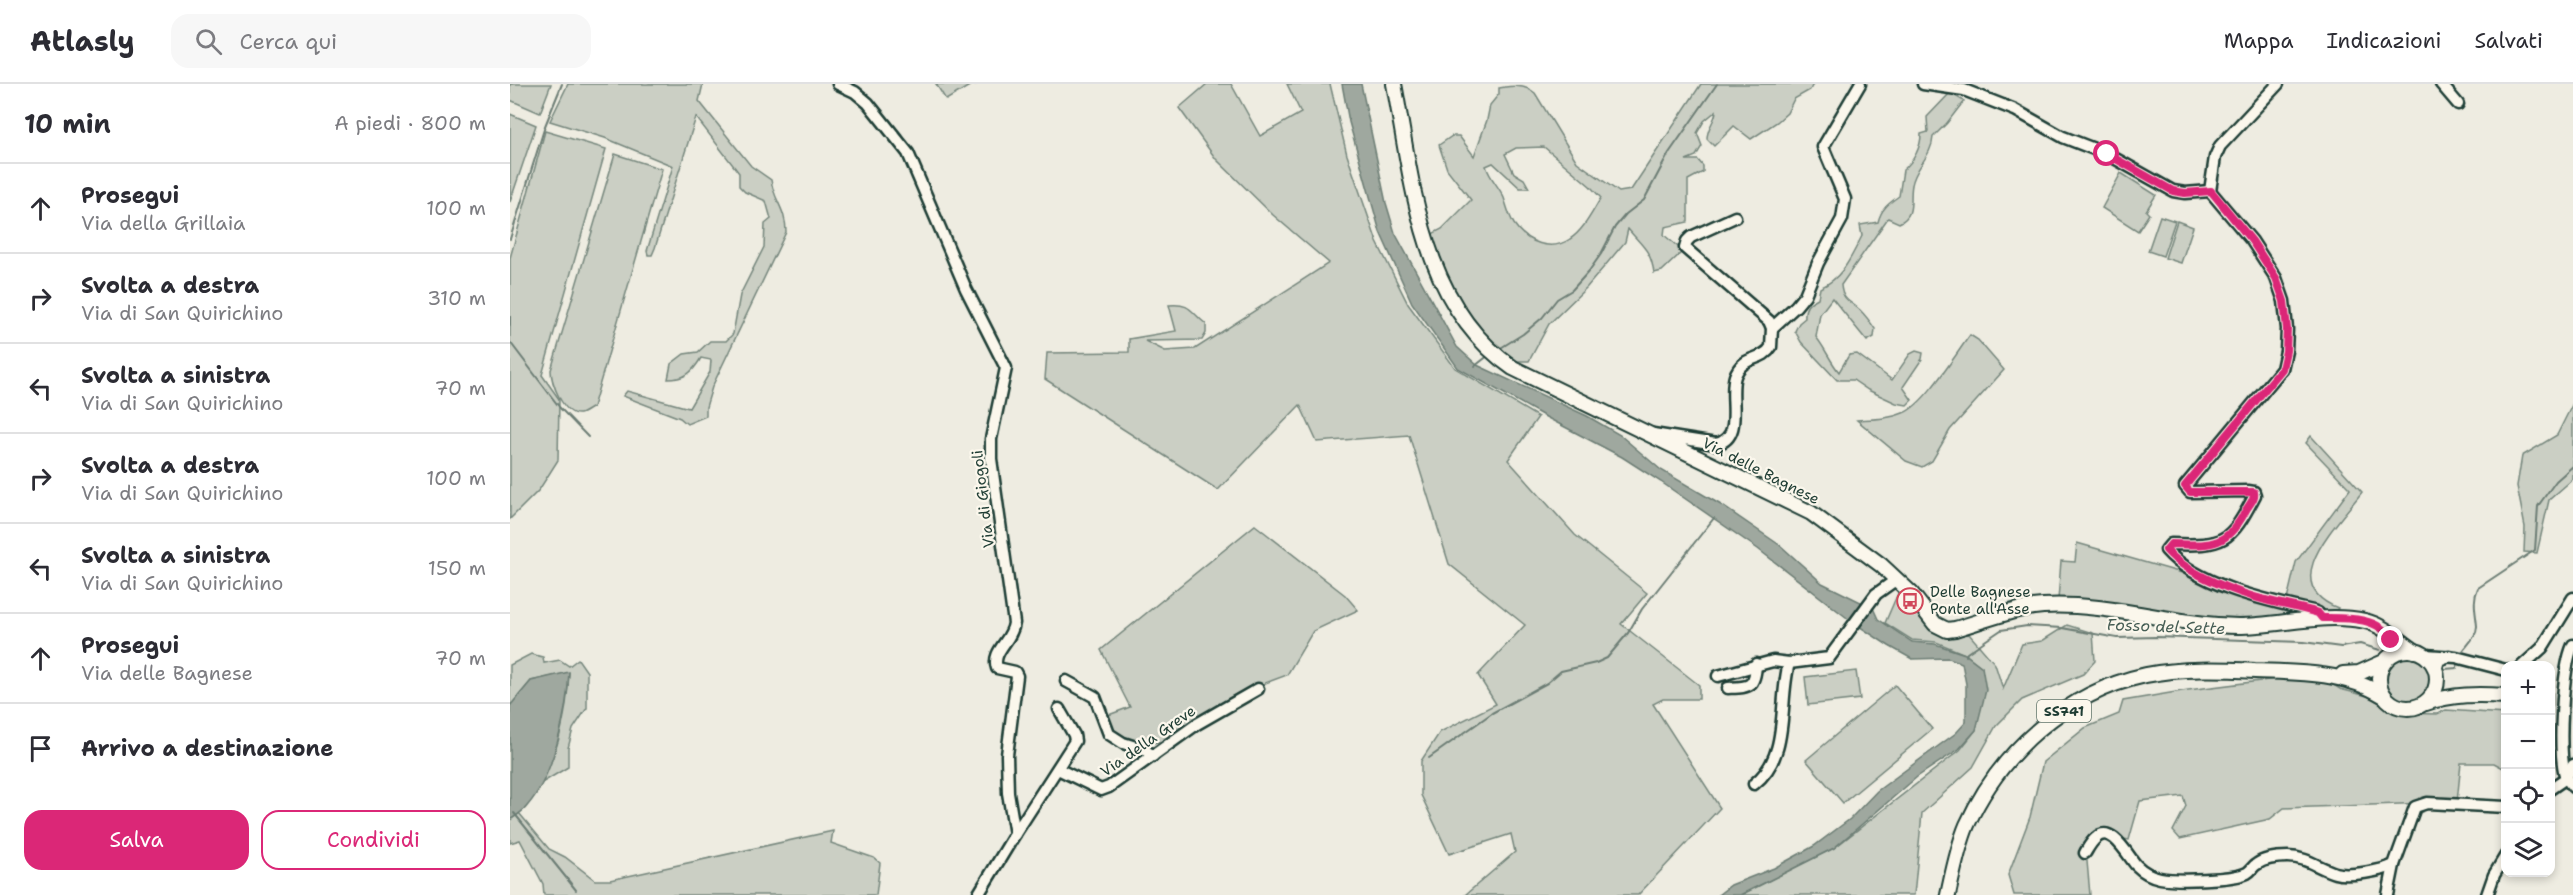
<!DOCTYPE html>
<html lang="it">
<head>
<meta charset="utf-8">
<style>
  :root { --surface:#fff; --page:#f7f7f7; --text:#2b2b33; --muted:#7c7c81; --line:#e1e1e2; --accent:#db2777 }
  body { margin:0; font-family:"Shantell Sans",sans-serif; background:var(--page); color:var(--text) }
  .controls { position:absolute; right:18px; bottom:18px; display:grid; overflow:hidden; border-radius:12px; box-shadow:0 3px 9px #0003 }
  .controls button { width:54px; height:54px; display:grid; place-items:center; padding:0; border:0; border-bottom:2px solid var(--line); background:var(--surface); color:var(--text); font:30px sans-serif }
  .stop { position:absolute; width:18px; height:18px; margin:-14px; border:4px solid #db2777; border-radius:50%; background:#fff }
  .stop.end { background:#db2777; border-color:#fff; box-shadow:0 2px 6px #0008 }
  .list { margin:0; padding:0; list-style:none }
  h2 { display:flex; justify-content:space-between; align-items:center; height:78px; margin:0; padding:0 24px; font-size:26px }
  h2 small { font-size:20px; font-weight:400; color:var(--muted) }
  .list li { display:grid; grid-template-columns:39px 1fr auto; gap:18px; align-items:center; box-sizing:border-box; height:90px; padding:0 24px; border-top:2px solid var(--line) }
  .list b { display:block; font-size:22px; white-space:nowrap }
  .list p { margin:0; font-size:20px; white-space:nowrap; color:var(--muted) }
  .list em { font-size:20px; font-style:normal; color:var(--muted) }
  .actions { display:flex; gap:12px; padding:18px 24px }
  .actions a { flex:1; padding:14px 0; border:2px solid var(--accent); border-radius:18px; text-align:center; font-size:21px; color:var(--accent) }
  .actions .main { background:var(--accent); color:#fff }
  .icon { flex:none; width:33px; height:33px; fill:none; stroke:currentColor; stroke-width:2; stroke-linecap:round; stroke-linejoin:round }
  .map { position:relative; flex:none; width:2063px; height:811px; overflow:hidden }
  header { display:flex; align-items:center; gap:36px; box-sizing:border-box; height:84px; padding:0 30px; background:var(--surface); border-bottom:2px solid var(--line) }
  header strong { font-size:28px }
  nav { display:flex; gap:33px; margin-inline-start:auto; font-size:21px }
  .search { width:420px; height:54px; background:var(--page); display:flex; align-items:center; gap:15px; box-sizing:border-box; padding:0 21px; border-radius:18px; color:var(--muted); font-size:22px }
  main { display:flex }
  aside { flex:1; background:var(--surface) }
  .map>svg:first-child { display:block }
</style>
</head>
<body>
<header>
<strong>Atlasly</strong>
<div class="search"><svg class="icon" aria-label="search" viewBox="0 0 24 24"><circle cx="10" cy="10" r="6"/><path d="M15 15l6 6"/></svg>Cerca qui</div>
<nav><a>Mappa</a><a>Indicazioni</a><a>Salvati</a></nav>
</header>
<main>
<aside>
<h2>10 min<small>A piedi · 800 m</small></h2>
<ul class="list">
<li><svg class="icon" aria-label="ahead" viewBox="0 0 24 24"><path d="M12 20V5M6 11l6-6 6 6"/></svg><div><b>Prosegui</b><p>Via della Grillaia</p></div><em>100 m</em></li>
<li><svg class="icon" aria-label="right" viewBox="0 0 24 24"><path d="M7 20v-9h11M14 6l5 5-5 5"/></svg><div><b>Svolta a destra</b><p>Via di San Quirichino</p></div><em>310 m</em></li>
<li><svg class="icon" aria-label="left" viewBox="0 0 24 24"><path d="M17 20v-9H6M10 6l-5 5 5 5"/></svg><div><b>Svolta a sinistra</b><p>Via di San Quirichino</p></div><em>70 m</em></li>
<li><svg class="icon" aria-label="right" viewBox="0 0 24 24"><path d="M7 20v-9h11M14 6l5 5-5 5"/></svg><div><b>Svolta a destra</b><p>Via di San Quirichino</p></div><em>100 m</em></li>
<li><svg class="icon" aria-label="left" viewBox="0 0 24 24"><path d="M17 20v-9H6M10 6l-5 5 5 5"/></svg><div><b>Svolta a sinistra</b><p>Via di San Quirichino</p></div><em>150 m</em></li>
<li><svg class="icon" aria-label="ahead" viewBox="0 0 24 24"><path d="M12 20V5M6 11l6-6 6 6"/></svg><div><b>Prosegui</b><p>Via delle Bagnese</p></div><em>70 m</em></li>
<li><svg class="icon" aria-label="arrive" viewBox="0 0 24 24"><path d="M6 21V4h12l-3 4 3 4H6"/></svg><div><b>Arrivo a destinazione</b></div></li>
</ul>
<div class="actions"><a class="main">Salva</a><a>Condividi</a></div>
</aside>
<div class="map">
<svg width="2063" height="811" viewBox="0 0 2063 811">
  <rect width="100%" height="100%" fill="#eeece1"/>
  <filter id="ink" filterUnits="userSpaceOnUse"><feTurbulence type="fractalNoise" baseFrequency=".0167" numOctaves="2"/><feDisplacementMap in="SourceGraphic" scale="12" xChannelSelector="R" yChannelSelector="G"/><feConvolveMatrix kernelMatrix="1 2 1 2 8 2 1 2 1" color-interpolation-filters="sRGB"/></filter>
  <g filter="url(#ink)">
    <g fill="#cbcfc4" stroke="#75867c" stroke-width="1.5" fill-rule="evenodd">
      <path d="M0,0H41L30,29L0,16Z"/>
      <path d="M58,0H193L189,17L241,82L261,96C264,117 276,125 276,148L202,303L196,323V332L177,340L170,334L113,312L117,307L179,324L200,288L201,276L191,274C182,289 175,295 158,295L161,280L174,270L188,268L200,257H216L223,250L230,211L254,163L255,140L261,135L256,117L235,108L229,102V89L186,33L145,164L142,171H138L137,167L163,82L95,54L40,37Z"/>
      <path d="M426,0H469L461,1L436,16Z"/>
      <path d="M697,0H721L750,52L791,29L777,0H820L837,71L867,158L898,220L945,284L1028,333L998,376L1065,451L1137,509L1111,540L1189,601V615H1153L1143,620L1210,724L1128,811H955L1005,768L1001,750L939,770L911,711V677L930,648L986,620L968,591L1015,541L939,480L899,351L807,358L790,321L708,406L535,295L537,269L619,268V255L666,247L659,221C682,219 680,228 696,240V249L692,256L635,257L655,267L685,265L819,179L763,131L706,75L669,24Z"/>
      <path d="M1191,0H1303L1300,6L1284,15L1277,29L1267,38L1241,55L1224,42L1204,62L1197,55C1197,43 1205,38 1206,27L1194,37L1187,49L1192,62L1186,72L1176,76H1188L1193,82V88L1178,96V138L1155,143L1154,151L1173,167L1152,187L1144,189C1141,166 1132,162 1118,145L1115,158L1077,203L1039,240L1019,277H1002L991,270L950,224L920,151L932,145L961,116L937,85L929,61L942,52H949L964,72L977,36L980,21L989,10V4C1003,2 1014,0 1025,9L1067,78L1109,108L1121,106ZM1034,63L1080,102L1091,114C1082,128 1074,146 1060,155C1041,168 1017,159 1004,140C999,132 997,123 994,114C989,102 980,95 976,82L983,79L1010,104H1019L1014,95L1004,89L995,70L1006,64Z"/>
      <path d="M1440,9L1454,17L1437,39L1423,53C1422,72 1405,83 1402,101C1399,116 1406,131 1389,139L1378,134L1331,201C1332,216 1340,217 1350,226C1356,232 1361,239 1365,245L1364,253L1357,257L1322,214L1310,230L1306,253C1315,264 1320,277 1329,288L1339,271L1347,270L1382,296L1400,270L1406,267L1413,269L1412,275L1393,303L1402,316L1397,321L1386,319L1358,306L1343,296H1327L1291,258L1285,247L1289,239L1295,234C1294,223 1298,219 1308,214L1310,204C1333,194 1341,173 1352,152L1350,141L1368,138C1371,125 1379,119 1389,112L1393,86C1404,77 1411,63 1411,50L1418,48L1417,33Z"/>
      <path d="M0,30L26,41L0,118Z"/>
      <path d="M35,47L96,65L32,291L49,315L48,376L29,406L0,435V174Z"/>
      <path d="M105,70L152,85L83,323C79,325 74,329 70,330C53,332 41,298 41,286Z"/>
      <path d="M1611,89L1646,111L1636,127L1639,130L1628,147L1592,124Z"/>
      <path d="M1650,132L1665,137L1653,172L1638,167Z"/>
      <path d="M1667,137L1683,143L1671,179L1655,174Z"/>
      <path d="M1460,251L1468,256L1494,286L1440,346L1422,377L1412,383L1396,377L1347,336C1362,335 1379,335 1393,329C1414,322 1446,270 1460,251Z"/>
      <path d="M2063,319V395L2039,416L2027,469L2014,468L2015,443L2007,402L2012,372L2047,351Z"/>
      <path d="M1801,352L1852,408C1827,441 1765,500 1828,524L1824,529L1811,526L1795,533L1709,537L1548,516L1551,477L1565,478L1567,459L1686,493L1777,516L1786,478L1840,405L1796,359Z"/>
      <path d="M745,441L835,511L848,526L803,547L777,591L750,601L658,656L629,662L605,650L596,632L620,623L591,566Z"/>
      <path d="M1388,509L1418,542L1433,552L1459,550L1485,580L1493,605L1512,560L1532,557L1557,541L1583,549L1585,577L1573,590L1512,616L1486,642L1463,683L1412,729L1404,811H1231L1324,764L1450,666L1466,646L1472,583L1455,570L1426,558L1402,556L1375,539Z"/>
      <path d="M21,570L33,573L34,579L50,576L59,582L68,575L77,588V624L63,645L58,664V683L30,700C49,668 57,626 59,589L21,597L0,622V581Z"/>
      <circle cx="1898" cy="595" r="24"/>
      <path d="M1346,587L1350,615L1298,621L1295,593Z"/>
      <path d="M1806,590L1830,605L1857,612L1889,629L1927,630L1936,626L1995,630V685L1984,679H1951L1947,718L1774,724L1760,735L1670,755L1663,747L1676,722L1673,712L1630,717L1619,756L1585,750L1576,766L1580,811H1504L1498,791L1520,733L1533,678L1575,644L1609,630L1613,617L1678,606Z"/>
      <path d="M1385,601L1422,645L1333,719L1296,676Z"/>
      <path d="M9,729L39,765L55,773L85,796H100L323,747L321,759L364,774L370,779L366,811H34L33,800L10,756L0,759V736Z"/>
    </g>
    <g fill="#9fa89f" stroke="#6c7d74" stroke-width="1.5">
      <path d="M832,0H851L876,119L885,149L947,263L967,281L1077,332L1110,351L1151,386L1211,421L1271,462L1312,499L1363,524L1368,535L1402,558L1425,560L1455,570L1472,583L1476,606L1466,646L1449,665L1407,693L1324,764L1230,811H1208L1221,801L1264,784L1304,762L1340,735L1367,707L1446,649L1456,638V600L1452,579L1439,574L1402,575L1379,562L1341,537L1248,465L1151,398L1112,373L1032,331L948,284L902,219L870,148L839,38Z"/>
      <path d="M59,588C57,627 44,691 18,721C14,727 6,732 0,736V622L21,597Z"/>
    </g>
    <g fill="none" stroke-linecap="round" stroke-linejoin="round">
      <g stroke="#6c7d74" stroke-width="2">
        <path d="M0,155L35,42L52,0"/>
        <path d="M0,232V241"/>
        <path d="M0,258L50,324L78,353"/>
        <path d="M989,265L1013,250L1032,234L1047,215L1062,206L1079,187L1091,170L1105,143L1116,130L1134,116L1159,69L1207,0"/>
        <path d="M965,282L979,271"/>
        <path d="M1950,571C1955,562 1967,554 1967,542C1966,529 1962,517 1968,504L2025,466L2028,422L2046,397L2063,382"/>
        <path d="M1456,572L1457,569L1491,546L1517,542L1552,544L1607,554L1646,553L1793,558L1831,563L1850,560L1870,566"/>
        <path d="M1935,585L1947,584L1948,576"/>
        <path d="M919,674L982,629L1037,599L1051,587L1086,579L1097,574L1118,549L1132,525L1204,434"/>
        <path d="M4,729L66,806"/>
      </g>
      <path stroke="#c5c9be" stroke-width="14" stroke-dasharray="14 7" stroke-linecap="butt" d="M2040,615L2063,617"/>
      <g stroke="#1f3d34" stroke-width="15">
        <g id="minor">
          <path d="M328,0L345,8L358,19L398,69L456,205L496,284L481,355V375L504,539C502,557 481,567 487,584L505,588L507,592L497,671L498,709L505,750L468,811"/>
          <path d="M1413,0L1454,6L1505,26L1553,53L1597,70L1663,107L1675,109L1700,107"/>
          <path d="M1768,0L1710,62L1705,73L1700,107L1742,157L1766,194L1774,217L1777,245L1776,267L1772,285L1675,402L1680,408L1738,407L1744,408L1745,411C1720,459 1714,462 1661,460L1656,466C1687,502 1759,517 1803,527L1808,529L1812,534"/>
          <path d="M1931,0L1948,20"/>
          <path d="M1262,244L1286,222L1295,211L1308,179L1332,135L1335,115L1313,63L1350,0"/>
          <path d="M1143,350L1206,360C1235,354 1218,313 1225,292C1233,270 1252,278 1261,263L1262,244L1259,237L1175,164L1177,157L1181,153L1225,133"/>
          <path d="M2063,561C2052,585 2048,665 2055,691C2057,696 2060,699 2063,703"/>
          <path d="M1915,571L1946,573L1996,586"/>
          <path d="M2012,582L2032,564L2063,514"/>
          <path d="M1926,587L1929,576L1939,572"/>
          <path d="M1208,592L1263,577L1279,579L1319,574L1366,510L1387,495"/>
          <path d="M556,597L585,613L599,650L613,659L635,666L643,672"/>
          <path d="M1218,604C1239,603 1245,604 1246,580"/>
          <path d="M548,685L591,706L599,703L687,640L748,605"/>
          <path d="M1244,700C1281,671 1268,619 1279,579"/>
          <path d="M2040,705L2056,694L2063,681"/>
          <path d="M505,750L565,657L564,651L549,625"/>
          <path d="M1575,769C1578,764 1581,758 1586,754C1601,739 1618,772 1626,781C1633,788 1640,792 1650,794C1666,797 1723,796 1737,789C1741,787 1743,782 1747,780C1755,774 1768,773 1778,773C1796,773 1809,784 1825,789C1838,793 1872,787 1884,781L1905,723L1917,719L1996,723"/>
          <path d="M1878,811L1884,781"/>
          <path d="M1977,811L1984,791L1996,771"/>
        </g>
      </g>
      <g stroke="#1f3d34" stroke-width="18">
        <g id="major">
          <path d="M884,0C903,100 911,221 1003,284L1301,429L1371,481L1401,509L1425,540L1437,546L1445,545C1473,537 1504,524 1533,522C1596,518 1663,541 1728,542C1770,542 1813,528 1855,537C1873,541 1890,557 1905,567"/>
          <circle cx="1898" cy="595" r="29"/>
          <path d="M1833,590L1849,589L1874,578"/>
          <path d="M1916,619C1943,610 1968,610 1996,612"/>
          <path d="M1438,811C1443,788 1448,762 1457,741C1490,668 1557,608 1636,591C1672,584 1709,585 1745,587C1788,588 1837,588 1874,612"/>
        </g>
      </g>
      <use href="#minor" stroke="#fbf7ec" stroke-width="10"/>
      <use href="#major" stroke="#fbf7ec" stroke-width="14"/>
    </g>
  </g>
  <g fill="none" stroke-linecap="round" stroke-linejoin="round" filter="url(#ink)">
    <path stroke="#db2777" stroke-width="8" d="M1597,70L1663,107L1675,109L1701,107L1742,157L1766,194L1774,217L1777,245L1776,267L1772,285L1675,402L1680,408H1744C1746,415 1738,421 1735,428C1715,465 1699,461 1661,460L1656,466C1678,491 1727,509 1759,517C1775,521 1792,524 1808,529L1812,534C1834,534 1870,532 1881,556"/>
  </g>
  <defs>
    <g id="bus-ring" transform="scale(1.35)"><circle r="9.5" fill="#fbf7ec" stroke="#d1495b" stroke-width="1.5"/><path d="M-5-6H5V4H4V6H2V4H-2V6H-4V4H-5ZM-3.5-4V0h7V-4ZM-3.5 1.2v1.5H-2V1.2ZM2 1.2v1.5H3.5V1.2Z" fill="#d1495b"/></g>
  </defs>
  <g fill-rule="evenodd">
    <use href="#bus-ring" x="1400" y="517"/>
  </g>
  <g text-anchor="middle" stroke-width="4.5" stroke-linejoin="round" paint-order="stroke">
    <rect fill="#fbf7ec" stroke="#61756b" stroke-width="1.5" x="1527" y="616" width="54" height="22" rx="4.5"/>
    <g font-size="14" font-weight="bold" fill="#1f3d34">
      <text x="1554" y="632">SS741</text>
    </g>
    <g font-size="15" fill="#1f3d34" stroke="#fbf7ec">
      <text transform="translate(1251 387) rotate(27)" y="5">Via delle Bagnese</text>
      <text transform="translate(473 415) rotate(-97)" y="5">Via di Giogoli</text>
      <text transform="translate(638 657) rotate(-35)" y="5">Via della Greve</text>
    </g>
    <g font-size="15" fill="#1f3d34" stroke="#fbf7ec" text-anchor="start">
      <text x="1420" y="513">Delle Bagnese<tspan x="1420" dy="17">Ponte all'Asse</tspan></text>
    </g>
    <g font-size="16" font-style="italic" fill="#455d54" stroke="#fbf7ec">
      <text transform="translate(1656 542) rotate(2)" y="6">Fosso del Sette</text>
    </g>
  </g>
</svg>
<div class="controls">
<button>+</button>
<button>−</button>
<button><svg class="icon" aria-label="locate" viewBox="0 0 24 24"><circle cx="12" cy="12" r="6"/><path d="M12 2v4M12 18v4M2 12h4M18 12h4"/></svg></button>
<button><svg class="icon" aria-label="layers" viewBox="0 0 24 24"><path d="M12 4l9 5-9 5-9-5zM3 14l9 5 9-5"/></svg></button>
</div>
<div class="stop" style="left:1597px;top:70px"></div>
<div class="stop end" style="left:1881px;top:556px"></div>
</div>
</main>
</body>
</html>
